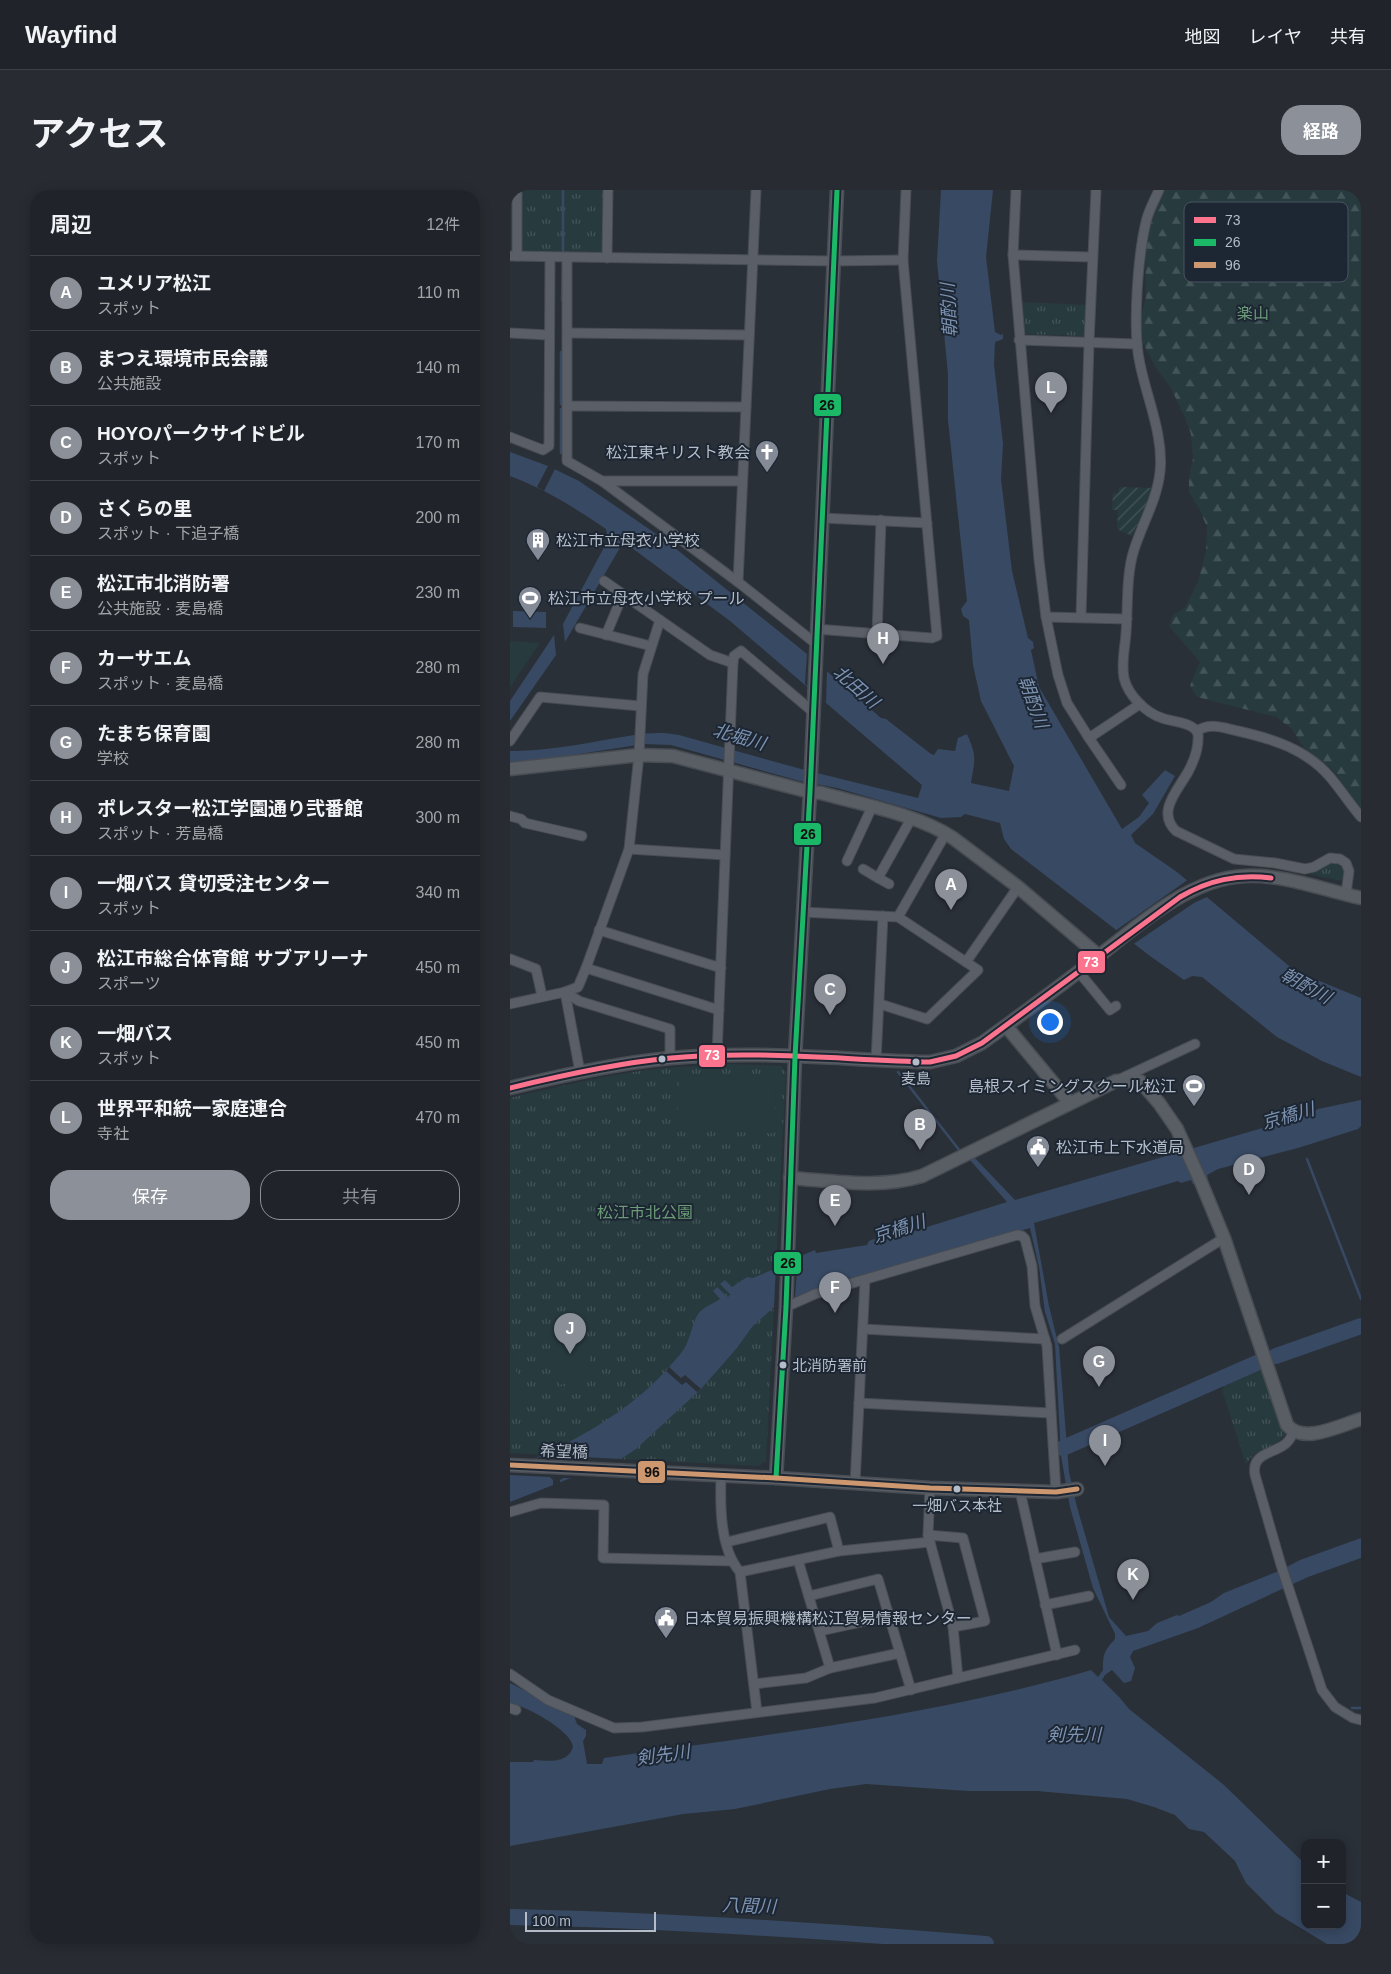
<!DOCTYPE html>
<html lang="ja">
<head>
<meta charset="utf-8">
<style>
  :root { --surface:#20242a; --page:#282c32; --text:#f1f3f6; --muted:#a2a4a8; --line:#3d4147; --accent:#8c9099 }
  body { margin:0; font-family:Arial,"Noto Sans JP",sans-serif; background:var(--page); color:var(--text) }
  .controls { position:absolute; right:15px; bottom:15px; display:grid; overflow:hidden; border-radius:10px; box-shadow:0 2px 12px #0003 }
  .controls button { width:45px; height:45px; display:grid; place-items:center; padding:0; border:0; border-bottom:1px solid var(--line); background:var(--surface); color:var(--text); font:25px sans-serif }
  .scale { position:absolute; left:15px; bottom:12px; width:131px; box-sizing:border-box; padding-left:5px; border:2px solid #b4bcc9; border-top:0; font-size:14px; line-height:18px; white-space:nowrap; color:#b4bcc9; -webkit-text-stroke:4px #1d2633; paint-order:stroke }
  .you { position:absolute; left:539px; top:831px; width:18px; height:18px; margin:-12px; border:4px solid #fff; border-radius:50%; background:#1a73e8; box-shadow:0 0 0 8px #1a73e833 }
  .badge { display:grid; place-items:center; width:32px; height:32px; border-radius:50%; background:var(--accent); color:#fff; font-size:16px; font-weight:700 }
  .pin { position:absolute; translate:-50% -41px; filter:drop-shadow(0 1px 2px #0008) }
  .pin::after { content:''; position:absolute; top:26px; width:18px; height:15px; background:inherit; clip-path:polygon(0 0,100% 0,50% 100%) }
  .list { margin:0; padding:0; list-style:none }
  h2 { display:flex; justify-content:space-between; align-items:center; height:65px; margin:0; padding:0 20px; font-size:21px }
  h2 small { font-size:16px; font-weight:400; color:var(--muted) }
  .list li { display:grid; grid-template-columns:32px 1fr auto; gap:15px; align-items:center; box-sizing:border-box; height:75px; padding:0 20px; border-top:1px solid var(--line) }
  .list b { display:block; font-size:19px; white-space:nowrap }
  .list p { margin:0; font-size:16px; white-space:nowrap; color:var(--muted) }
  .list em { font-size:16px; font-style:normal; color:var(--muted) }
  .actions { display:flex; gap:10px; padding:15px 20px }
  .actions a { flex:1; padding:11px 0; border:1px solid var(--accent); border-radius:20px; text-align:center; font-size:18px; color:var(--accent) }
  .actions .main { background:var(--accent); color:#fff }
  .map { position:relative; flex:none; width:851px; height:1754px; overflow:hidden; border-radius:20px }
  header { display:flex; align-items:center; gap:30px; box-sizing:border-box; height:70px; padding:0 25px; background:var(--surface); border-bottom:1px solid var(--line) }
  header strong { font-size:24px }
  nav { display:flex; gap:28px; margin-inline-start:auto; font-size:18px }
  .intro { display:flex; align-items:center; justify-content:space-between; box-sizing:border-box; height:120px; padding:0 30px }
  h1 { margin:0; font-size:35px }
  .button { padding:12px 22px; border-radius:20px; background:var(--accent); color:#fff; font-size:18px; font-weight:700 }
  main { display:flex; gap:30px; padding:0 30px }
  aside { flex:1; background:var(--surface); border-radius:20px; box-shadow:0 2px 12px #0003 }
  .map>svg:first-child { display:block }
</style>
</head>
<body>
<header>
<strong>Wayfind</strong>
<nav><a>地図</a><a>レイヤ</a><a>共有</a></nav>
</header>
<div class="intro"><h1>アクセス</h1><a class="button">経路</a></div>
<main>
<aside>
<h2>周辺<small>12件</small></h2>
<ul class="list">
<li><span class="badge">A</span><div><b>ユメリア松江</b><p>スポット</p></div><em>110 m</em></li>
<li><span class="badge">B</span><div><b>まつえ環境市民会議</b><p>公共施設</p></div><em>140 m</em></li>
<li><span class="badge">C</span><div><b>HOYOパークサイドビル</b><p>スポット</p></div><em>170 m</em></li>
<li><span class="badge">D</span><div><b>さくらの里</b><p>スポット · 下追子橋</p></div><em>200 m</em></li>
<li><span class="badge">E</span><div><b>松江市北消防署</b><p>公共施設 · 麦島橋</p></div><em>230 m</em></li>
<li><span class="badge">F</span><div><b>カーサエム</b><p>スポット · 麦島橋</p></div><em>280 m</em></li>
<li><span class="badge">G</span><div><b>たまち保育園</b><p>学校</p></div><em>280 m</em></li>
<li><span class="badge">H</span><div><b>ポレスター松江学園通り弐番館</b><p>スポット · 芳島橋</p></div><em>300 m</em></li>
<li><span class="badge">I</span><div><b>一畑バス 貸切受注センター</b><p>スポット</p></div><em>340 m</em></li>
<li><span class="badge">J</span><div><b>松江市総合体育館 サブアリーナ</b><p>スポーツ</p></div><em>450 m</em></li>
<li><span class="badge">K</span><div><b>一畑バス</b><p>スポット</p></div><em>450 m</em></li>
<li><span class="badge">L</span><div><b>世界平和統一家庭連合</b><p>寺社</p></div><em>470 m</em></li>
</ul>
<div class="actions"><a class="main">保存</a><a>共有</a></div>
</aside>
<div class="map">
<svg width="851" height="1754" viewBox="0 0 851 1754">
  <defs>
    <pattern id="grass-tufts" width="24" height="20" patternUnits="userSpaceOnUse" patternTransform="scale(1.25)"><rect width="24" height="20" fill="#273a3e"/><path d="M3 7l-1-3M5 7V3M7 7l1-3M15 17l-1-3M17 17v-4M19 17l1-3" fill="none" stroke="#445559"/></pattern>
    <pattern id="forest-firs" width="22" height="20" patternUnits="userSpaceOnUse" patternTransform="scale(1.25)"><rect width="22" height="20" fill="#273a3e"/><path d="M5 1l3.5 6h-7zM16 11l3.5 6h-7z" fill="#445559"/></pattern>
    <pattern id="garden-furrows" width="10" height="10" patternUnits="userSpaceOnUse" patternTransform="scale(1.25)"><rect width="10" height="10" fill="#273a3e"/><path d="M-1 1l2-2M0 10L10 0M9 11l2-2" fill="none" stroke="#445559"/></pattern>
  </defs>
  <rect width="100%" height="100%" fill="#2a3038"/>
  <g fill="url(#grass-tufts)">
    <path d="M11,0H94L93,59L91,62L13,61L11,59Z"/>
    <path d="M511,112L577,115L576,146L513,144Z"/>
    <path d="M821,673H826L832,677L834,686L831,691L790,682L806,681Z"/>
    <path d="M221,874L271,876L276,882L256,1271L248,1276L110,1269L44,1263L41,1265L0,1263V908C39,899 78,889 117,883C152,877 186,876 221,874Z"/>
    <path d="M751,1176L774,1245C763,1262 748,1255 736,1274L712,1200L718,1189Z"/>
  </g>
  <path fill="url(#forest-firs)" d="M652,0H851V620L822,579L794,558L782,539L766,527L687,507L680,496L690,472L659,436L663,425L675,418L688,392L696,361L697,337L690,320L679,302V288L683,268L681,244L676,230L661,198L646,178L633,153L630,130L636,107L635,52L639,32Z"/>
  <path fill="url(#garden-furrows)" d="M609,297L644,298L631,335L626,336L622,346L607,339L608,320H602L603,303H608Z"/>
  <g fill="#273a3e">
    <path d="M0,451L30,453L0,497Z"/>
    <path d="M169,885L266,889L264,943L167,940Z"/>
    <path d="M71,1133L83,1187L49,1195L37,1140Z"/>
    <path d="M0,1153L13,1211L0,1213Z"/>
  </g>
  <g fill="#384963">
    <path d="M431,0H483L476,67L485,142L491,145L493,144V149L485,152L484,174L493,254L491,289L502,381L518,448L523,452L524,458L521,460L529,497L612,639L629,627L639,613L632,605L655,580L665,586L643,624L621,645L625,653L667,682L785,781L851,808V887L812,871L767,847L692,787L682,786L674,790L640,766L501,659L494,649L490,633L455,624L451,627L431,628L327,598L290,591L161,555L134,554L43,568L0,572V561C34,561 67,555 100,549C123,545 146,540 169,545L291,579L408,608L412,595L220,431L118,355L111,356L55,452L0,531V511L44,445L53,434L98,350L96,339C65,318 35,299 0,286V262L38,276L69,291L155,350L297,464L371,528L376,529L421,564L424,565L428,559L445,561L448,548L457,544C467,567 465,568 461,593L499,601L504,576L471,511L463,475L459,430L453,426L451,419L457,411L438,230V184L427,71Z"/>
    <path d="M3,421L36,422V438L3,437Z"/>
    <path d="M851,910V936L848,939L788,958L708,979L697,985L698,988L683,994L681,990L671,993L668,991L524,1033L539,1116L549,1157L559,1282L567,1317L599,1427L616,1446L638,1441L647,1433L667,1425L669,1426L701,1412L714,1403L769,1381L790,1370L851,1348V1368L798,1387L688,1438L623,1461L620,1467L625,1478L621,1491L614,1493L602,1480L595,1485L592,1490L610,1508L619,1519L714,1595L795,1674V1735H832V1702L851,1712V1754H817L766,1723L736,1693L725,1671L694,1642L679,1639L665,1625L644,1617L617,1609L527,1601H458L356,1594L320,1599L225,1619L173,1624L0,1656V1572H23L24,1570C38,1571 59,1574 63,1556C60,1540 16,1516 0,1513V1493L64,1526L67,1534L76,1540V1546L73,1551L77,1574H92L94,1568C257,1544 422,1527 581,1480L588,1487L593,1480C593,1464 594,1461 605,1449V1444L583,1398L560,1317L551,1266L545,1154L535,1122L529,1077L520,1038L302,1100L264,1117L242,1137L227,1158L191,1199L126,1259L114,1267L0,1312V1280C58,1254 116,1226 159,1177C165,1170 174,1161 177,1153C181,1144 183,1132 188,1124C193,1117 203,1114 210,1109L203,1101L207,1097L218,1107L221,1105L210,1094L215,1090L222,1097L237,1087L243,1088L264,1079L266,1076L305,1060L306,1063L357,1055L359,1051L364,1049L369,1052L497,1012L459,969L463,966L505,1010L797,925L808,919Z"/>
  </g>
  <g fill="#2a3038">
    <path d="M38,276L45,279L34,301L27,297Z"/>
    <path d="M53,434L55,452L46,465L44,445Z"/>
    <path d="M297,464L317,481L316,513L295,494Z"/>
    <path d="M679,689L699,706L684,713L622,755L605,741Z"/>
    <path d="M288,1067L285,1107L264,1117L266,1076Z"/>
    <path d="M159,1177L171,1188L175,1185L191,1199L187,1202L176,1192L172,1195L156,1181Z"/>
    <path d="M44,1258H51V1264L54,1266L110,1269L63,1288H53L50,1290V1296L48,1297L43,1296V1290L40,1287L0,1285V1280L34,1265H41L44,1263Z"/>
  </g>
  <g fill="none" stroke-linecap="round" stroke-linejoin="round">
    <g stroke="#384963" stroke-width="2.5">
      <path d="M53,63V0"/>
      <path d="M52,110L53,69"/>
      <path d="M51,214V162"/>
      <path d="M51,263V219"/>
      <path d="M388,882L450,961"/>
      <path d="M797,969L851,1109"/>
      <path d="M842,1518H851"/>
    </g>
    <g stroke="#384963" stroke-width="16">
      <path d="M766,1166L851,1136"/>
      <path d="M553,1258L749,1172"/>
      <path d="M0,1727C159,1730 317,1741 476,1754"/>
    </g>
    <g stroke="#484c53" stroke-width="11">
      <g id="street">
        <path d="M7,0V66"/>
        <path d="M506,0L503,65L529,370L536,427L548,485L557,513L579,548L630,514"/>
        <path d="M649,0C645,9 640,18 637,28C628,62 622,140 630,174C637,209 654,246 650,282C647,310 632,334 624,360C616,384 618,418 616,443C615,458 611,473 614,488C618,505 636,523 652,528C662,532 684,532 688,544C689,557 684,571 678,582C668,600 646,622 666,641L724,669L765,673L795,679L804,677L820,668L830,669L836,673L839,681L836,704"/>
        <path d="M503,65L582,67"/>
        <path d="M0,66L323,71L393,70"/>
        <path d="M57,67V271L92,291H232"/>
        <path d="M97,68L98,0"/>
        <path d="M0,143L39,145"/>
        <path d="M58,143L239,145"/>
        <path d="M509,150L627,154"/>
        <path d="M57,216L236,217"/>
        <path d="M0,247L33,260L39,256L40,67"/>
        <path d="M92,291L228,392L305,453"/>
        <path d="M312,328L417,333"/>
        <path d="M94,391L200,465L223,473L207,865"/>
        <path d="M228,392L246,0"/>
        <path d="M536,427L617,429"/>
        <path d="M571,427L579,152L586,0"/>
        <path d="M70,438L141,456"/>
        <path d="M306,439L422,448L427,446L393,70L396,0"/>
        <path d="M367,444L371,330"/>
        <path d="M96,445L113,404"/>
        <path d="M223,473L224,466L231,461L302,521"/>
        <path d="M687,541C700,532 714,538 728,541C763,549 796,559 820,587C831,600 840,614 851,627"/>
        <path d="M579,548L611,595"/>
        <path d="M0,551L30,507L130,516"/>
        <path d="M0,626L11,629L15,633L72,646"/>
        <path d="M119,659L215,665"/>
        <path d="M337,671L362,617"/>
        <path d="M353,679L368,688L401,629"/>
        <path d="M368,688L379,694"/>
        <path d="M292,722L388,727L468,780L417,829L370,814"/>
        <path d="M388,727L436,643"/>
        <path d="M89,740L211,778"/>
        <path d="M0,769L26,779L32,806"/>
        <path d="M456,772L508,697"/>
        <path d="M76,778L209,820"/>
        <path d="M568,781L600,820L606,816"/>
        <path d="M55,802L69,811L160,839V868"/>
        <path d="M55,802L70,882"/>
        <path d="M0,814L55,802L68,797L76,778L119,659L129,565L133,484L150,430"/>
        <path d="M366,871L373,726"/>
        <path d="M610,889L685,854"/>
        <path d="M276,1117L305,1104L507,1045L512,1046L515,1049L522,1076L525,1116L537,1156L546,1302"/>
        <path d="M353,1139L535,1149"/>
        <path d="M552,1149L714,1048"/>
        <path d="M349,1213L541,1223"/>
        <path d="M784,1242C781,1247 779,1252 774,1255C761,1264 741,1264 745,1285L771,1375L812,1500L825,1517L843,1528L851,1530"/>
        <path d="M211,1287C210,1316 210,1359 230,1382L247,1522"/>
        <path d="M345,1294L355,1090"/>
        <path d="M420,1298L418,1345L443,1437L448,1488"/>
        <path d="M510,1301L547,1465"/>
        <path d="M0,1322L31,1313L94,1315L93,1368L221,1371"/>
        <path d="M418,1345L453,1348L475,1431L443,1437"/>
        <path d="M217,1352L320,1327L329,1361"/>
        <path d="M525,1369L565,1362"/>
        <path d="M288,1370L320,1478"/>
        <path d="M230,1382L329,1361L420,1352"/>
        <path d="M299,1406L368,1389L401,1500"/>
        <path d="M535,1415L579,1406"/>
        <path d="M310,1441L379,1426"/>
        <path d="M0,1484L38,1510L104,1538L132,1537L365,1508L565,1460"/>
        <path d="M244,1494L296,1488L320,1478L390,1463"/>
        <path d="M0,1518L6,1520"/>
      </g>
    </g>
    <g stroke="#484c53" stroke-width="15">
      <g id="secondary">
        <path d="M0,579L129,565L163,566L300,602L311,603C351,614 409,625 443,648L508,697L589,766"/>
        <path d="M496,836L560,913"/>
        <path d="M0,898C53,885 107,873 161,868C246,860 335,870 420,872L446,866L472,853C511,825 550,796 588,767C629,734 681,688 735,686C774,684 814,700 851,708"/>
        <path d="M280,988C324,991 369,999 412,986L606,891H630L649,913L667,939L691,992L714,1048L777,1235C793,1255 831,1235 851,1229"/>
        <path d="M0,1275L266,1288L420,1298L546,1302L567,1299"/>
        <path d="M266,1288L276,1117L285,867L300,602L327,0"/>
      </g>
    </g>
    <use href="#street" stroke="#5a5e66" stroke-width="9"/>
    <use href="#secondary" stroke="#595d64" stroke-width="12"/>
    <g stroke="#1d2633" stroke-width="9">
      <path id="bus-1" d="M0,898C53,885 107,873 161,868C246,860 335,870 420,872L446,866L472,853L670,707C699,690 727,684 761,688"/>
    </g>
    <g stroke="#1d2633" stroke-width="9">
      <path id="bus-2" d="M266,1288L276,1117L285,867L300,602L327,0"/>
    </g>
    <g stroke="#1d2633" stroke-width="9">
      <path id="bus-3" d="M0,1275L266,1288L420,1298L546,1302L567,1299"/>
    </g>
    <use href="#bus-1" stroke="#fc738d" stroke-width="5"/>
    <use href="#bus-2" stroke="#1ab867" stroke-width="5"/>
    <use href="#bus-3" stroke="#cd976f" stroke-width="5"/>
  </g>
  <defs>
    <g id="church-pin" transform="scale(1.25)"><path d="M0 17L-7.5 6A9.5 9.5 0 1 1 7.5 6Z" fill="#848b96" stroke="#1d2633"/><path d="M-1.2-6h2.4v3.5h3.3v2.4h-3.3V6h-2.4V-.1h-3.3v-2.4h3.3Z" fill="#fff"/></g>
    <g id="building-pin" transform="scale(1.25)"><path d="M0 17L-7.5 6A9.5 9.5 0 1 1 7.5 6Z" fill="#848b96" stroke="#1d2633"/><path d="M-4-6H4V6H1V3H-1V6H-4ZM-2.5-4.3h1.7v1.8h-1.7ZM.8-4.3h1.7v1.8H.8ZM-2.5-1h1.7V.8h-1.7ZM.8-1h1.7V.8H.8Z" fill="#fff"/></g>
    <g id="stadium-pin" transform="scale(1.25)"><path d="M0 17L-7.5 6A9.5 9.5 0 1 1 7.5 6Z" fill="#848b96" stroke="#1d2633"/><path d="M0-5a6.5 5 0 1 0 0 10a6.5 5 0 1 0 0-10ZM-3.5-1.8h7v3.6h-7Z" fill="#fff"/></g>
    <g id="civic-pin" transform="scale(1.25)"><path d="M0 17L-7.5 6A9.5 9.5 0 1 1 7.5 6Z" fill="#848b96" stroke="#1d2633"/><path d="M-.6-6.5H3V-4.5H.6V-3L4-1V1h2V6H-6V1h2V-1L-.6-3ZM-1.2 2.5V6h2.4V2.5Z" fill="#fff"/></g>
  </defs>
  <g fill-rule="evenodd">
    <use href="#church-pin" x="257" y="262"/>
    <use href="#building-pin" x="28" y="350"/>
    <use href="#stadium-pin" x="20" y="408"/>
    <use href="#stadium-pin" x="684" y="896"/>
    <use href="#civic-pin" x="528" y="957"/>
    <use href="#civic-pin" x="156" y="1428"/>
  </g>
  <g fill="#b4bcc9" stroke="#1d2633" stroke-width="2">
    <circle cx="152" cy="869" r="4.5"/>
    <circle cx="406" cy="872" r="4.5"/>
    <circle cx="273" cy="1175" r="4.5"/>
    <circle cx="447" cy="1299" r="4.5"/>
  </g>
  <g text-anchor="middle" stroke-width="4" stroke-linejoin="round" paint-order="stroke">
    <g font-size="15" fill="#b4bcc9" stroke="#1d2633">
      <text x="406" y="894">麦島</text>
      <text x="282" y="1181" text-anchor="start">北消防署前</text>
      <text x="447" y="1321">一畑バス本社</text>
    </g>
    <g font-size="16" fill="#6b9a76" stroke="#1d2633">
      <text x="743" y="129">楽山</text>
      <text x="135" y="1028">松江市北公園</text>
    </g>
    <g font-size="16" fill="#b4bcc9" stroke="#1d2633" text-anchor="start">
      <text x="240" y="268" text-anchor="end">松江東キリスト教会</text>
      <text x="46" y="356">松江市立母衣小学校</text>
      <text x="38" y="414">松江市立母衣小学校 プール</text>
      <text x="666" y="902" text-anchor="end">島根スイミングスクール松江</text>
      <text x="546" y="963">松江市上下水道局</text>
      <text x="174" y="1434">日本貿易振興機構松江貿易情報センター</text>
    </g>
    <g font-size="16" fill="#b4bcc9" stroke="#1d2633">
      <text transform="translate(54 1261) rotate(2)" y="6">希望橋</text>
    </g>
    <g font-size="18" font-style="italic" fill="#7c92b1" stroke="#1d2633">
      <text transform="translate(439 120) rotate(-93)" y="6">朝酌川</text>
      <text transform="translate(346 497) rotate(41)" y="6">北田川</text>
      <text transform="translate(523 512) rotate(70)" y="6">朝酌川</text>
      <text transform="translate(229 547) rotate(16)" y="6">北堀川</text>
      <text transform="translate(796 796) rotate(29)" y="6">朝酌川</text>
      <text transform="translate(778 926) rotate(-16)" y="6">京橋川</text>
      <text transform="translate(389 1039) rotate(-18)" y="6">京橋川</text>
      <text x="564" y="1551">剣先川</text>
      <text transform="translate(153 1565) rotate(-8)" y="6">剣先川</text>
      <text transform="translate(239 1716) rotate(2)" y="6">八間川</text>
    </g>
  </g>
  <rect x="674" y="12" width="164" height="80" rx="8" fill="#1d2633" stroke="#4a5360" stroke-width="1"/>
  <rect x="684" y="27" width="22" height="6" fill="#fc738d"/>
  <rect x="684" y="49" width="22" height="7" fill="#1ab867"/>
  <rect x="684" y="72" width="22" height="6" fill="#cd976f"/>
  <g font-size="14" fill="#b4bcc9">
    <text x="715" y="35">73</text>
    <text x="715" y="57">26</text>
    <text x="715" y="80">96</text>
  </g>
  <g stroke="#1d2633" stroke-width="2">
    <rect x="303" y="203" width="29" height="24" rx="5" fill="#1ab867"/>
    <rect x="283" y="632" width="29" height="24" rx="5" fill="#1ab867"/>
    <rect x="567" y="760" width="29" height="24" rx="5" fill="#fc738d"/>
    <rect x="188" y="854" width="28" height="24" rx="5" fill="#fc738d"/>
    <rect x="263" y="1061" width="29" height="24" rx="5" fill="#1ab867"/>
    <rect x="127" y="1270" width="29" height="24" rx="5" fill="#cd976f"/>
  </g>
  <g font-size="14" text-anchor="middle" font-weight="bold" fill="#fff">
    <text x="581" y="777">73</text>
    <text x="202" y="870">73</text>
  </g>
  <g font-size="14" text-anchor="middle" font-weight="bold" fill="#111">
    <text x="317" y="220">26</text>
    <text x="298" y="649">26</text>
    <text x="278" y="1078">26</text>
    <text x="142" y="1287">96</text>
  </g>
</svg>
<div class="controls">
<button>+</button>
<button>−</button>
</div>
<div class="scale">100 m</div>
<div class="you"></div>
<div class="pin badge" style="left:441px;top:720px">A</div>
<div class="pin badge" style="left:410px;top:960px">B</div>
<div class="pin badge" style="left:320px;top:825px">C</div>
<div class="pin badge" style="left:739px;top:1005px">D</div>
<div class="pin badge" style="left:325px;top:1036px">E</div>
<div class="pin badge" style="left:325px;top:1123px">F</div>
<div class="pin badge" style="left:589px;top:1197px">G</div>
<div class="pin badge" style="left:373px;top:474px">H</div>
<div class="pin badge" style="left:595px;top:1276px">I</div>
<div class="pin badge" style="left:60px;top:1164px">J</div>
<div class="pin badge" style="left:623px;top:1410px">K</div>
<div class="pin badge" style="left:541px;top:223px">L</div>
</div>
</main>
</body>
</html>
